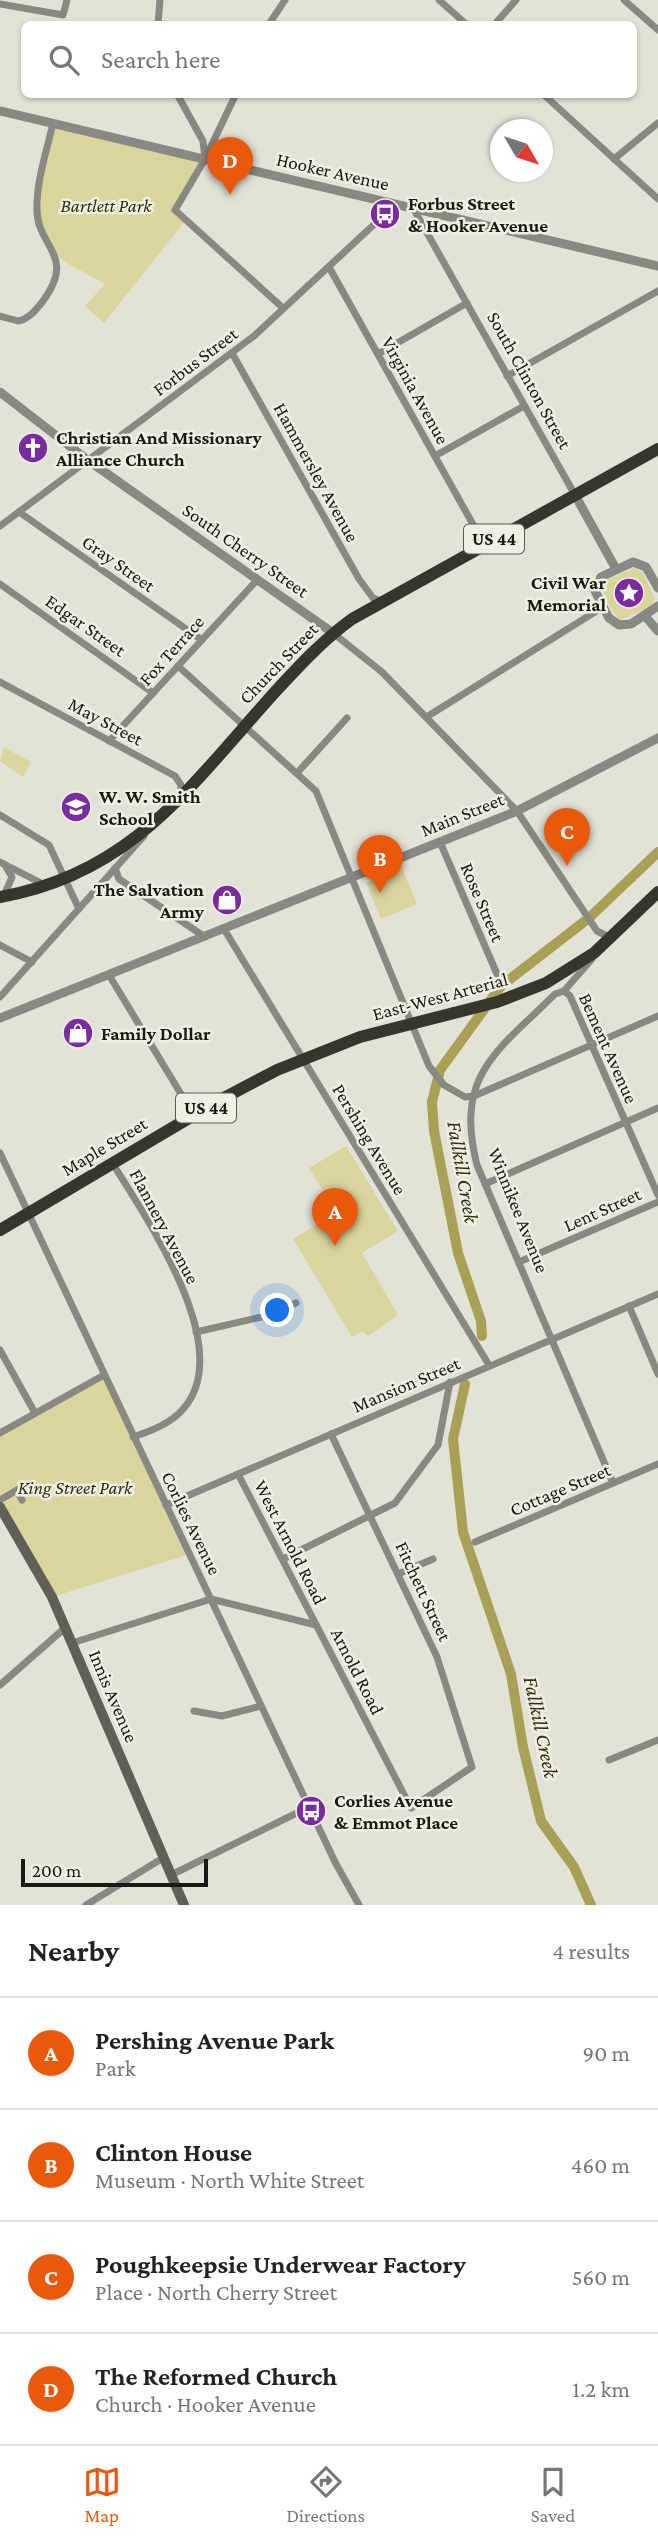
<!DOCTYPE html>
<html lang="en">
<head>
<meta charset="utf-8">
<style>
  :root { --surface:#fff; --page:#f6f6f6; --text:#222; --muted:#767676; --line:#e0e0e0; --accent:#ea580c }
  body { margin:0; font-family:"Crimson Pro",serif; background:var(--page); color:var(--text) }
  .compass { position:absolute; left:490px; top:119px; width:63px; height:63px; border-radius:50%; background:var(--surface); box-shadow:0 2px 5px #0004; rotate:129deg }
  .scale { position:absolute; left:21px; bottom:18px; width:187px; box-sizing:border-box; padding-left:7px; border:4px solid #1a1915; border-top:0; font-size:19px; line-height:24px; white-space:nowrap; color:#1a1915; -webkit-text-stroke:5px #f0efe3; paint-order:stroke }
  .you { position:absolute; left:278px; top:1311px; width:24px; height:24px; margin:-18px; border:5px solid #fff; border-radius:50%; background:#1a73e8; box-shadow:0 0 0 10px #1a73e833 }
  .badge { display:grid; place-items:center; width:46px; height:46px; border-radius:50%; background:var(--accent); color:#fff; font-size:23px; font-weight:700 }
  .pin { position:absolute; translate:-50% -58px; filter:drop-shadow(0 2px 4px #0008) }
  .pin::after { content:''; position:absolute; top:37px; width:24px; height:21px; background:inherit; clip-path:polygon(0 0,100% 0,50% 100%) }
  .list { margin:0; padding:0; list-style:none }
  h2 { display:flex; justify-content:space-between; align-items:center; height:91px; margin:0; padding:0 28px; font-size:30px }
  h2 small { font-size:23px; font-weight:400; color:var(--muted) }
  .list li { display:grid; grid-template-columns:46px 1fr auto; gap:21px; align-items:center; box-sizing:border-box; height:112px; padding:0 28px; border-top:2px solid var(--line) }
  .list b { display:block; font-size:26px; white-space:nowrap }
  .list p { margin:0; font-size:23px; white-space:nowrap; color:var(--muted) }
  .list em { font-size:23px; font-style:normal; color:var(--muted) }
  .icon { flex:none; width:38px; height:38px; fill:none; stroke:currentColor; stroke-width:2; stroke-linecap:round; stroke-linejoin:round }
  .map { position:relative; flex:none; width:658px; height:1905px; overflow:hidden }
  .search { position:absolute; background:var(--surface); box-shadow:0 2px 5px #0004; left:21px; right:21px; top:21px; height:77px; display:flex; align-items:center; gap:18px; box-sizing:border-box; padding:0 24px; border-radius:10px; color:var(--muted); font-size:26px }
  .sheet { height:539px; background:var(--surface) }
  nav { display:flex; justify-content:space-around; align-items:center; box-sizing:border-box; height:98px; border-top:2px solid var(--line); background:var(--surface); font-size:19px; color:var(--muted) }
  nav a { display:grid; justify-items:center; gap:4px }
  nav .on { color:var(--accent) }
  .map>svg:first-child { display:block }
</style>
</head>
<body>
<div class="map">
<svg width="658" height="1905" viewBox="0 0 658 1905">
  <rect width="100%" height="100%" fill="#e3e2d6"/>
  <g fill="#dad49d">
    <path d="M53,123L205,159L176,205L185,221L104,323L85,306L105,284C90,274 67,266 55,253C23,219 45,162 53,123Z"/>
    <path d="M634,568L643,573L655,598L650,607L620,620L611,610L602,587L607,580Z"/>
    <path d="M4,747L31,762L23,777L0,761Z"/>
    <path d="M402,868L417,904L381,919L366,883Z"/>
    <path d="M346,1146L398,1231L362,1253L398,1315L368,1336L362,1331L352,1337L293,1239L337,1213L309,1168Z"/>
    <path d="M104,1375L190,1554L52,1597L0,1507V1433Z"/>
  </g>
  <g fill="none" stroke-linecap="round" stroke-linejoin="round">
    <g stroke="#a8a054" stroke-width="10">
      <path d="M482,1336L481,1321L458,1253L434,1131L432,1102L440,1070L501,986L589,918L658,852"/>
      <path d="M465,1384L453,1439L463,1532L511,1674L523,1747L541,1821L574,1867L591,1905"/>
    </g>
    <g stroke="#898984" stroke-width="7">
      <path d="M439,0L466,24"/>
      <path d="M624,0L658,30"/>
      <path d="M0,4L63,15L67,0"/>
      <path d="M158,24L160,0"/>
      <path d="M269,24L285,0"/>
      <path d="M495,24L516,0"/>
      <path d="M177,94L203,141L205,158"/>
      <path d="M236,94L205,159L175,210L283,308"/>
      <path d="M543,94L658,199"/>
      <path d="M614,159L658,123"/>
      <path d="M413,208L575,495"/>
      <path d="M329,267L475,528"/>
      <path d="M0,316L18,321C29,319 36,310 43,301C77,255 37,247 37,210C36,182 47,150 53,123"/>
      <path d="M232,353L359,579L373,598L381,601"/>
      <path d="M378,354L467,303"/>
      <path d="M507,376L658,291"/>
      <path d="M435,456L524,406"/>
      <path d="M19,512L202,640"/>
      <path d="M0,526L254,336L396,204"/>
      <path d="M0,584L153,693"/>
      <path d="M333,633L382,672L517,811L597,931L609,937"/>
      <path d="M178,666L316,791L429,1066L444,1085L465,1097L474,1096L658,1016"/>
      <path d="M0,682L175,776L181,785V795"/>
      <path d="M428,716L603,607"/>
      <path d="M109,741L257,580"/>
      <path d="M298,772L347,718"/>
      <path d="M0,815L49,845L79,909"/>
      <path d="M440,842L497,974"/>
      <path d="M0,862L43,884"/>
      <path d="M115,868L119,879L205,937"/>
      <path d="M5,893L12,877L6,867"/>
      <path d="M224,929L489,1365"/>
      <path d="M0,945L32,962"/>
      <path d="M592,959L564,991L555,994C498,1051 454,1074 477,1165L613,1483"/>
      <path d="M109,975L184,1099"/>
      <path d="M564,991L570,996L658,1195"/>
      <path d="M0,997L144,836"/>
      <path d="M0,1153L335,1862L359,1905"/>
      <path d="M113,1164C146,1218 236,1347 184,1408C172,1423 151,1431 133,1437"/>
      <path d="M485,1184L658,1108"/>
      <path d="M519,1262L658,1202"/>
      <path d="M629,1306L658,1374"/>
      <path d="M196,1332L270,1315L296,1303"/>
      <path d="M0,1350L35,1413"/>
      <path d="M0,1433L104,1375"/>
      <path d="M238,1474L411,1808L472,1767L437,1657L331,1434"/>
      <path d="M0,1500L17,1490L22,1500"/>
      <path d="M166,1505L658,1294"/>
      <path d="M475,1542L658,1464"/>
      <path d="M283,1559L395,1503L438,1445L450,1382"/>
      <path d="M398,1574L433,1559"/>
      <path d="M72,1643L211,1599L316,1625"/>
      <path d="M0,1685L66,1627"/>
      <path d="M194,1711L222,1716L261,1706"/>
      <path d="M609,1760L658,1740"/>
      <path d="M171,1875L309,1807"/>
      <path d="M86,1905L163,1858"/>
    </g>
    <g stroke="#898984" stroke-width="9">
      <path d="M0,111L658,266"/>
      <path d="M0,392L89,461L333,633"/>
      <path d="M575,495L616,569"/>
      <path d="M658,588L646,567L633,562L601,577L595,591L609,618L619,625L631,624L658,606"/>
      <path d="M645,616L658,631"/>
      <path d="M0,1018L517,811L658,738"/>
    </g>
    <path stroke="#605f58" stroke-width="10" d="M0,1507L52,1597L184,1905"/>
    <g stroke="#37362e" stroke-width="12">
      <path d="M0,897C132,874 191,785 275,692C299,666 323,640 352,619L658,449"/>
      <path d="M0,1230L216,1102L277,1070L360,1037L497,1002L546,983L594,953L658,892"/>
    </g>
  </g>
  <defs>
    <g id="bus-disc" transform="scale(1.575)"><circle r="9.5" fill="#792c9d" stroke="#f0efe3"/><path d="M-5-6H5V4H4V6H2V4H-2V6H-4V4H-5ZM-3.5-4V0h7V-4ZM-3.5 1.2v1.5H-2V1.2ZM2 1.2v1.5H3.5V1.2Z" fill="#fff"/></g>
    <g id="church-disc" transform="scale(1.575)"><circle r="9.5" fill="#792c9d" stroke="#f0efe3"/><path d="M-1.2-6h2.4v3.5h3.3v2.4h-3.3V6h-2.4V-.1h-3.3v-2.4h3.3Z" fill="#fff"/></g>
    <g id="sight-disc" transform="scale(1.575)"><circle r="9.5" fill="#792c9d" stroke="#f0efe3"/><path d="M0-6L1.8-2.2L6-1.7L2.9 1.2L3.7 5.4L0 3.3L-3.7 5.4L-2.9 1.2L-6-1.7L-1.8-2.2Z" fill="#fff"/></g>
    <g id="school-disc" transform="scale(1.575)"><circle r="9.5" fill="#792c9d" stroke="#f0efe3"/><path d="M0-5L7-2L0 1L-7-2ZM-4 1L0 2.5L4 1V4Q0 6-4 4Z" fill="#fff"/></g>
    <g id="shop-disc" transform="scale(1.575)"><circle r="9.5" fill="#792c9d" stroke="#f0efe3"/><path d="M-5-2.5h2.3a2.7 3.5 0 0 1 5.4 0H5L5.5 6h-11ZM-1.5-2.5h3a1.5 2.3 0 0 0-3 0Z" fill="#fff"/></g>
  </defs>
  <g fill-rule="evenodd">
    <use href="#bus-disc" x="385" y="214"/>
    <use href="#church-disc" x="33" y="448"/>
    <use href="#sight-disc" x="629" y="593"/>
    <use href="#school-disc" x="76" y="807"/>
    <use href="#shop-disc" x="227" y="900"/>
    <use href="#shop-disc" x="78" y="1033"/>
    <use href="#bus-disc" x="311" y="1811"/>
  </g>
  <g text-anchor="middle" stroke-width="5" stroke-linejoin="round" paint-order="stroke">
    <g fill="#f0efe3" stroke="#5a5953" stroke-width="2">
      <rect x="464" y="524.5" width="60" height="29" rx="5"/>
      <rect x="176" y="1093.5" width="60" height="29" rx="5"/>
    </g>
    <g font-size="18" font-weight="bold" fill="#1a1915">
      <text x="494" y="545">US 44</text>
      <text x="206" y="1114">US 44</text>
    </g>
    <g font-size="19" fill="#1a1915" stroke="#f0efe3">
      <text transform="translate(333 171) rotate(13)" y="7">Hooker Avenue</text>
      <text transform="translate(195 361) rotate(-37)" y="7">Forbus Street</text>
      <text transform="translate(530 380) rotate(61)" y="7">South Clinton Street</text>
      <text transform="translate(416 390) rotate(61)" y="7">Virginia Avenue</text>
      <text transform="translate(317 472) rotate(61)" y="7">Hammersley Avenue</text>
      <text transform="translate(246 550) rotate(35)" y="7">South Cherry Street</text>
      <text transform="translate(119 563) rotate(35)" y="7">Gray Street</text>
      <text transform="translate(86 625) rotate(35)" y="7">Edgar Street</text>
      <text transform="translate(171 650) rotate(-48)" y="7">Fox Terrace</text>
      <text transform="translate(278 663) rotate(-46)" y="7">Church Street</text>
      <text transform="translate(106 721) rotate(28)" y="7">May Street</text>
      <text transform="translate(462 814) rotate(-22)" y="7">Main Street</text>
      <text transform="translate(483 902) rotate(67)" y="7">Rose Street</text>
      <text transform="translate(440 996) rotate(-15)" y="7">East-West Arterial</text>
      <text transform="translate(609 1048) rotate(66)" y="7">Bement Avenue</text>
      <text transform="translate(370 1139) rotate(59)" y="7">Pershing Avenue</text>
      <text transform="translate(104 1146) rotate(-31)" y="7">Maple Street</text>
      <text transform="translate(602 1209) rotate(-24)" y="7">Lent Street</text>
      <text transform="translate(519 1210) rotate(68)" y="7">Winnikee Avenue</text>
      <text transform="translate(165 1226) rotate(62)" y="7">Flannery Avenue</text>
      <text transform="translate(406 1384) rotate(-23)" y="7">Mansion Street</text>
      <text transform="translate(560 1489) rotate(-23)" y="7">Cottage Street</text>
      <text transform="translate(192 1523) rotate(64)" y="7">Corlies Avenue</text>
      <text transform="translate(291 1542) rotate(63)" y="7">West Arnold Road</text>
      <text transform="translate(424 1591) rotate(65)" y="7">Fitchett Street</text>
      <text transform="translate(358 1671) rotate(63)" y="7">Arnold Road</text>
      <text transform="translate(114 1696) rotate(67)" y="7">Innis Avenue</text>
    </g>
    <g font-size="19" font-weight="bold" fill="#1a1915" stroke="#f0efe3" text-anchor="start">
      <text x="408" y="210">Forbus Street<tspan x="408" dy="22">&amp; Hooker Avenue</tspan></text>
      <text x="56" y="444">Christian And Missionary<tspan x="56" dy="22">Alliance Church</tspan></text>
      <text x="606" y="589" text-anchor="end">Civil War<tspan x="606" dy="22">Memorial</tspan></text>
      <text x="99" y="803">W. W. Smith<tspan x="99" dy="22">School</tspan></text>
      <text x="204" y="896" text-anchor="end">The Salvation<tspan x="204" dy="22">Army</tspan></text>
      <text x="101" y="1040">Family Dollar</text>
      <text x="334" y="1807">Corlies Avenue<tspan x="334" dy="22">&amp; Emmot Place</tspan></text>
    </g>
    <g font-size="19" font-style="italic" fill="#312d0a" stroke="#f0efe3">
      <text x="106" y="212">Bartlett Park</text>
      <text x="75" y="1494">King Street Park</text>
    </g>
    <g font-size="21" font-style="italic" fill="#34300d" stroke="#f0efe3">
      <text transform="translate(463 1172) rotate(80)" y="7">Fallkill Creek</text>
      <text transform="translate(541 1727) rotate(78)" y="7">Fallkill Creek</text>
    </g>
  </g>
</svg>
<svg class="compass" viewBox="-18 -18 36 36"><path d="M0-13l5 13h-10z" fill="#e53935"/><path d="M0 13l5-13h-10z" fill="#767676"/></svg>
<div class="scale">200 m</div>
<div class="you"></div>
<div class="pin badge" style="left:335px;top:1246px">A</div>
<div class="pin badge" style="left:380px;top:893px">B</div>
<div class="pin badge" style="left:567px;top:866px">C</div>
<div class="pin badge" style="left:230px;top:195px">D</div>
<div class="search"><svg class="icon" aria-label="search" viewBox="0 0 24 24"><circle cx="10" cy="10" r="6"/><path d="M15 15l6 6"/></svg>Search here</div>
</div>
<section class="sheet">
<h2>Nearby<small>4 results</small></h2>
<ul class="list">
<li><span class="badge">A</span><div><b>Pershing Avenue Park</b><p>Park</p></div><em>90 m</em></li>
<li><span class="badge">B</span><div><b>Clinton House</b><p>Museum · North White Street</p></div><em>460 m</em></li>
<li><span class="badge">C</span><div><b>Poughkeepsie Underwear Factory</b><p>Place · North Cherry Street</p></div><em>560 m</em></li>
<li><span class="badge">D</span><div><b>The Reformed Church</b><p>Church · Hooker Avenue</p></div><em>1.2 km</em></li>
</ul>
</section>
<nav>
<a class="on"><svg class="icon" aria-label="map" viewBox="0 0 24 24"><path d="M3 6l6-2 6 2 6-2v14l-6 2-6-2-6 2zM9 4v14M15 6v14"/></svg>Map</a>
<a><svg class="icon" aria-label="directions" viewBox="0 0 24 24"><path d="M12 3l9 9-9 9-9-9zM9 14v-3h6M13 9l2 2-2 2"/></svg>Directions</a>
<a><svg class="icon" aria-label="saved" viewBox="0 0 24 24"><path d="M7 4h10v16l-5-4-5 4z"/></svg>Saved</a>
</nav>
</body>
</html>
